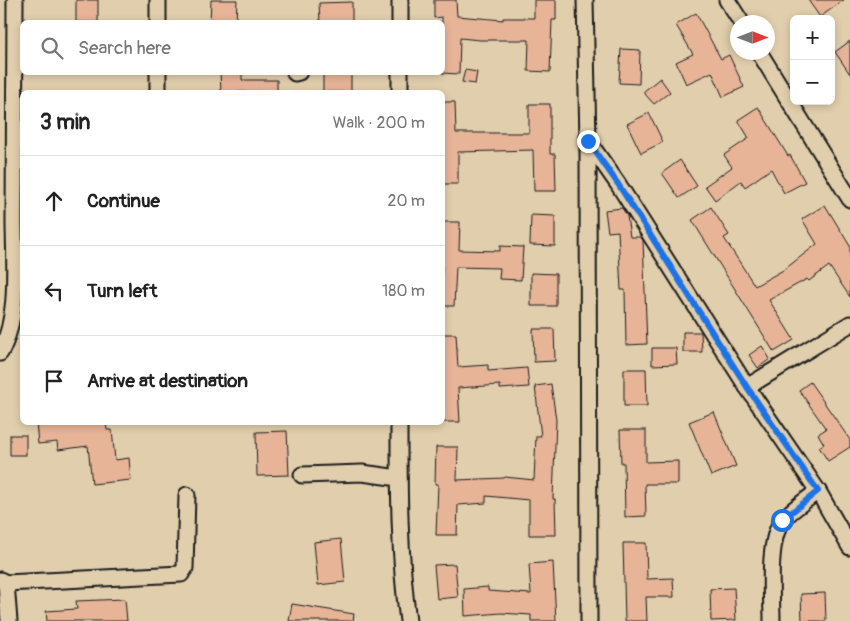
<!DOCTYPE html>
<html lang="en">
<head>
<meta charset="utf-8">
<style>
  :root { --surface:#fff; --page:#f6f6f6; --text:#222; --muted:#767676; --line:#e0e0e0 }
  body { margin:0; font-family:Pangolin,sans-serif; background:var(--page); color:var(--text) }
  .controls { position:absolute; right:15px; top:15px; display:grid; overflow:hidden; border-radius:8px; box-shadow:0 2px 8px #0003 }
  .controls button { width:45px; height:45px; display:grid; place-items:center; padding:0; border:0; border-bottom:1px solid var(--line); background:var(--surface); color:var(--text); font:25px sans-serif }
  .compass { position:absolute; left:730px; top:15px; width:45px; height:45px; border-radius:50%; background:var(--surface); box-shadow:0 2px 8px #0003; rotate:90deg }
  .stop { position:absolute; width:15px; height:15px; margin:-11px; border:4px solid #1a73e8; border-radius:50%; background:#fff }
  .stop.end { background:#1a73e8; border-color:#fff; box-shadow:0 1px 5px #0008 }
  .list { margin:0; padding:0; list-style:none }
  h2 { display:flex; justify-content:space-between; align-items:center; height:65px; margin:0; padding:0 20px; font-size:21px }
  h2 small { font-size:16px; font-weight:400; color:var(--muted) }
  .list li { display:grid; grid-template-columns:32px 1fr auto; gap:15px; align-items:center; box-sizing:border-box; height:90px; padding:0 20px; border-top:1px solid var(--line) }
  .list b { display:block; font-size:19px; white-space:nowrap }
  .list em { font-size:16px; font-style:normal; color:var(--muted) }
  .icon { flex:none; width:28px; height:28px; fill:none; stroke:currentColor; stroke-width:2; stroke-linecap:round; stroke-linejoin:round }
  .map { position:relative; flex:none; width:850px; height:621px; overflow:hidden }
  .search { position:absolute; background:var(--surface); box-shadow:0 2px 8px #0003; left:20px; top:20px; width:425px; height:55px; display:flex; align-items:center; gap:12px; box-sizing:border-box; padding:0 18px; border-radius:8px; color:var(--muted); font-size:19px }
  .panel { position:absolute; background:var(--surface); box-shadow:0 2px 8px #0003; left:20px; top:90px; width:425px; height:335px; border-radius:8px }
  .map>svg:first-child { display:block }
</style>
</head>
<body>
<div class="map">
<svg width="850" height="621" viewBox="0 0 850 621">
  <rect width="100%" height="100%" fill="#e1ceac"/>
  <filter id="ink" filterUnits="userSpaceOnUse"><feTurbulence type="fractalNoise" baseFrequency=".02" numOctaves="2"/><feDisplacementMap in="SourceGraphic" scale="10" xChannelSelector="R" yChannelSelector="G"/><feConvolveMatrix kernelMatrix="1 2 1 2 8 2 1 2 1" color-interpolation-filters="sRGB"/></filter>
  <g filter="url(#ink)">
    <g fill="#e7b498" stroke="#1c1c1c">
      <rect x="76" y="0" width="22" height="22"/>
      <path d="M211,0H237L236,22H210Z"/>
      <path d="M434,0H456L457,16L503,20V18H534V0H556V20H552L550,72L528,71L529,40H480L460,38L459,74L442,73V17L434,18Z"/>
      <path d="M808,0H844L820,17Z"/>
      <path d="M352,2V22H320L319,3Z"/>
      <path d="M696,13L721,59L729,55L744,87L723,97L712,72L686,84L676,62L693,54L676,25Z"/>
      <path d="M850,41V74L835,52Z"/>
      <path d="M621,49L640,50L639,84L619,83Z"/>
      <path d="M465,70L477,72L475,84L462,82Z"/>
      <path d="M220,72H242V80H277V92H221Z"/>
      <rect x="323" y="72" width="28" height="20"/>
      <path d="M660,78L670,92L654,104L643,92Z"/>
      <path d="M442,102H455L456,133H529V104H550V154H555L556,191H534L533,150L458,152V184H442Z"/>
      <path d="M758,107L788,156L790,155L805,182L784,193L771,169L745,187L741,181L715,200L705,186L732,167L724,155L749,138L738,120Z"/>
      <path d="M649,113L663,142L641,153L627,124Z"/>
      <path d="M680,160L697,186L679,198L662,173Z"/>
      <path d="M825,205L850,246V297L829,266L809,281L807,279L769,300L794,340L774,352L692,220L711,207L729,235L724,238L755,286L785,269L817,244L802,219Z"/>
      <path d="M622,208L627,216L630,237H640L643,240L647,344L626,345L625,290H621L618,231L608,232L605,210Z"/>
      <path d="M531,215L555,216V246L530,245Z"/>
      <path d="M442,222H460L459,250L500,251V246L523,247L521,280L499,279L500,268L456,267L454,306H442Z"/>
      <path d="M531,273L556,274V306H531Z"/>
      <path d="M533,329H554L555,361L534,362Z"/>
      <path d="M683,332H701L702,352H683Z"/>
      <path d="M442,334H456L458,367L488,365V371L527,368L529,387L500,389V385L458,388L460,422H442Z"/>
      <path d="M762,346L770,359L758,368L749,355Z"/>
      <path d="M652,348H676L677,364L652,365Z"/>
      <path d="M624,369H646L647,406H624Z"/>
      <path d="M810,382L850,440V447L828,461L819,447L824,444L818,434L826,429L799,390Z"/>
      <path d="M551,384L556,420L553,499H555L556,535H529V500L486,496V503L458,505L457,535H436L438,484H435L436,447H458L457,480L504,478L505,477L534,480L536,436H541L535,386Z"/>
      <path d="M714,412L736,466L711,476L689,422Z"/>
      <path d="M36,422H106L107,430H112L115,460L129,458L131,480L92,484L88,446L58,450L57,442L38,444Z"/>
      <path d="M620,430H646V462L678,461V484H645L646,516L625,517L624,463H621Z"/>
      <path d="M287,431L289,475L257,476L256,432Z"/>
      <rect x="10" y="435" width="16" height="20"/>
      <path d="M341,539L345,582L318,585L314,542Z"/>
      <path d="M623,543H646L647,579L673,578L674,597H646L647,621H625Z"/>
      <path d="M553,562L556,621H531V615L501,613L465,616L464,589L488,587V591L531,594L529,564Z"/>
      <path d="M455,564L458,597L437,599L434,565Z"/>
      <path d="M734,588L736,620L711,621L710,589Z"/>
      <path d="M825,593L826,621H802L801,594Z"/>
      <path d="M125,599L127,621H47L46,611L77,609L76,601Z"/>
      <path d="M292,604L354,614L353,621H289Z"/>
    </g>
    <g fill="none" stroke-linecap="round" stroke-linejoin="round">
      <g stroke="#1c1c1c" stroke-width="19">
        <g id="minor">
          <path d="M585,0L588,141L589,621"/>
          <path d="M727,0L741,22"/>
          <path d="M158,22V0"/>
          <path d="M400,22V0"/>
          <path d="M759,52L850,199"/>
          <path d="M158,72V92"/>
          <path d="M295,73L299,72"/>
          <path d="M400,92V72"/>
          <path d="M588,141L618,184L747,387L818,491L850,547"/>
          <path d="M0,353C20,317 14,262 14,221C15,148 15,74 15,0"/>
          <path d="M747,387L850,324"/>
          <path d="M399,422C399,489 399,555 408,621"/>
          <path d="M302,475L362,473L399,478"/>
          <path d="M0,580L6,583L9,621"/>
          <path d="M6,583L181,574L185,568L187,495"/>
          <path d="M772,621C772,595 767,542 782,521C788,512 808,499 818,491"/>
        </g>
      </g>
      <use href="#minor" stroke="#e1ceac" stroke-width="15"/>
    </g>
  </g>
  <g fill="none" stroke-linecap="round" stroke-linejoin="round" filter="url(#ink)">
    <path stroke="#1a73e8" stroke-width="6" d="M588,141L618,184L747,387L818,491L782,520"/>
  </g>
</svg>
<div class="controls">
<button>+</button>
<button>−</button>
</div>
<svg class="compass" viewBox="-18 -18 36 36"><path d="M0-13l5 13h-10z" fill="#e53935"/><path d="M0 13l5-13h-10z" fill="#767676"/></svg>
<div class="stop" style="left:782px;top:520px"></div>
<div class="stop end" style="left:588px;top:141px"></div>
<div class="search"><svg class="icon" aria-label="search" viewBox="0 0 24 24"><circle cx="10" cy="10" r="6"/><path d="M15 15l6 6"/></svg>Search here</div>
<section class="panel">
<h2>3 min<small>Walk · 200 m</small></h2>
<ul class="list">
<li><svg class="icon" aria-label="ahead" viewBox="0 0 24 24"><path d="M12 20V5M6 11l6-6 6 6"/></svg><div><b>Continue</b></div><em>20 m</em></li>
<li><svg class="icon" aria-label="left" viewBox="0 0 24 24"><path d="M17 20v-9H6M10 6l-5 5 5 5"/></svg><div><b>Turn left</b></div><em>180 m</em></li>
<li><svg class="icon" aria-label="arrive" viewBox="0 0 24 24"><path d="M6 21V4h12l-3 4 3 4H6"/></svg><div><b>Arrive at destination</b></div></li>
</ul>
</section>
</div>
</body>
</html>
